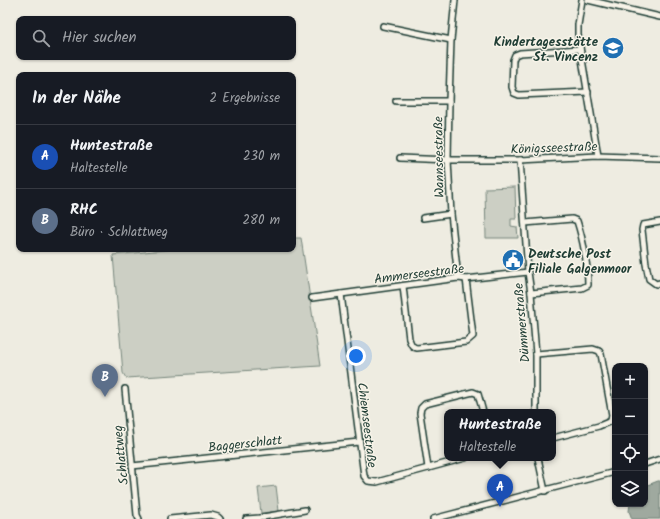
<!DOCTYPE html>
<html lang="de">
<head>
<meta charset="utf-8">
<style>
  :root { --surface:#171b24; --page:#20242c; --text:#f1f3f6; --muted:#9ea1a6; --line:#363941; --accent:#1f6fb2 }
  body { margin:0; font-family:Kalam,sans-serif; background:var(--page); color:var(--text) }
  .controls { position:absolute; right:12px; bottom:12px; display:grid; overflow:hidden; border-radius:8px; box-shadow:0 1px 3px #0004 }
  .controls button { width:36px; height:36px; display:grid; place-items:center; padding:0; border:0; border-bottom:1px solid var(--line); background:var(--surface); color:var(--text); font:20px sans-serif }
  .you { position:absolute; left:356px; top:356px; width:14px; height:14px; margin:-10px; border:3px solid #fff; border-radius:50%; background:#1a73e8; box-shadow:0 0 0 6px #1a73e833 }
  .badge { display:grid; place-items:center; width:26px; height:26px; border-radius:50%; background:var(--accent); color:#fff; font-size:13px; font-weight:700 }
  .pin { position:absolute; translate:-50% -33px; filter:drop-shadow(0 1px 2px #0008) }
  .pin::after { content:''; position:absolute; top:21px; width:14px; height:12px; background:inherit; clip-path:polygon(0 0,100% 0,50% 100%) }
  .popup { position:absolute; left:444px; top:409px; width:112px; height:52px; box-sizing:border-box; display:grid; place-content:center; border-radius:8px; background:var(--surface); filter:drop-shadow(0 1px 3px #0005); font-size:13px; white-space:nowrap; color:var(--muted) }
  .popup b { font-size:15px; color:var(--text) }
  .popup::after { content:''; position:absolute; left:50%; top:100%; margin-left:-8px; border:8px solid transparent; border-top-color:var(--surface) }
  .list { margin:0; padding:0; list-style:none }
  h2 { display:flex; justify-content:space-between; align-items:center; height:52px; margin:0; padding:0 16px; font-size:17px }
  h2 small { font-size:13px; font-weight:400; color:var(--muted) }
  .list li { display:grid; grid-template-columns:26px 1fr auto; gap:12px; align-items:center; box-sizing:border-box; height:64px; padding:0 16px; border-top:1px solid var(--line) }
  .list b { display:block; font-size:15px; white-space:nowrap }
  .list p { margin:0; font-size:13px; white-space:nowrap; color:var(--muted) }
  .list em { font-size:13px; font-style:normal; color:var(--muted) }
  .icon { flex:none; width:22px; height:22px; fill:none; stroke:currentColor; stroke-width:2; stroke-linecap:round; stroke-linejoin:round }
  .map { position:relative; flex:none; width:660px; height:519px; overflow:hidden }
  .search { position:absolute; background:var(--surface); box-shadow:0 1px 3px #0004; left:16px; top:16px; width:280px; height:44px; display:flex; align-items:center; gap:10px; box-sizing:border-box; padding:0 14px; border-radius:8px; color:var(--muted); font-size:15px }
  .panel { position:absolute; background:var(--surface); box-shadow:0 1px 3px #0004; left:16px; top:72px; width:280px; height:180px; border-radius:8px }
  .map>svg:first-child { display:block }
</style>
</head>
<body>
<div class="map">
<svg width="660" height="519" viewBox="0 0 660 519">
  <rect width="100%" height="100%" fill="#eeece1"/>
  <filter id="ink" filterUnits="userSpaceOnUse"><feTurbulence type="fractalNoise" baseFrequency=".025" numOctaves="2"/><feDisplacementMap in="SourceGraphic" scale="8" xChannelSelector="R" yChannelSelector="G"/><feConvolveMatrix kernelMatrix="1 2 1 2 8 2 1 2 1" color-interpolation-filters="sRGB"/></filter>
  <g filter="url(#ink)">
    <g fill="#cccfc4" stroke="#76867c">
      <path d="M515,187L516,219H511V226L517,227L518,238H486L485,188Z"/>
      <path d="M293,238H301L320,366L126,378L123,373L113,255L175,249H293Z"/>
      <path d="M276,486L279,511L261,513L258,488Z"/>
    </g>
    <path fill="#9fa99f" stroke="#6c7e74" d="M658,481H660V519H632L629,511L630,504H645V486Z"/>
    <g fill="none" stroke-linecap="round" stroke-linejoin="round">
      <g stroke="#1f3d34" stroke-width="8">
        <g id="minor">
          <path d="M455,0L451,40L449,101L448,160L451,214L458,278"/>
          <path d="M582,0L578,25V35L598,156"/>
          <path d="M588,0L660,17"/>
          <path d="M383,26L451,40"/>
          <path d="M580,49L520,53L515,55L513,60L512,87L514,93L519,95L588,92"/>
          <path d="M396,101H449"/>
          <path d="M400,158L448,160H520L598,156L660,158"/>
          <path d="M520,160L528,272L531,293L536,354V412"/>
          <path d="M423,218L451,214"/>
          <path d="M660,222L643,225L642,230L646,264L649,279L656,284L660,283"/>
          <path d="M525,223L572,219L577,221C583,239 588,266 588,285L582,288L531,293"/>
          <path d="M403,286L409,339C411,343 411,347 417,348L466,342L473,336L466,279"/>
          <path d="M341,294L364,476L368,481L377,482L465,458"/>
          <path d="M312,298L458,278L466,279L528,272"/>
          <path d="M536,354L593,349L599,351L601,354L612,415L611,421L599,426L553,438"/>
          <path d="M125,389L137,515L139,519"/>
          <path d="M538,458L545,491"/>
          <path d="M645,464L660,459"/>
          <path d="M132,466L359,442"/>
          <path d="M428,468L420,413L421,408L425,404L473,392L478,394L483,412"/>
          <path d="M263,517L305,510"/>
          <path d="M170,519L211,515L218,517L220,519"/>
          <path d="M246,519L260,518L263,517V518"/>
          <path d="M433,519L615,472"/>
        </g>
      </g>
      <use href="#minor" stroke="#f7f3e8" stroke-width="5"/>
    </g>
  </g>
  <defs>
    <g id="school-disc" transform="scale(1.15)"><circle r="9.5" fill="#1f6fb2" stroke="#f7f3e8"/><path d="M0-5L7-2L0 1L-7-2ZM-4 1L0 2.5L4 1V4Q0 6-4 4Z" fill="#fff"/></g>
    <g id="civic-disc" transform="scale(1.15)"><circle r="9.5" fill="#1f6fb2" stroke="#f7f3e8"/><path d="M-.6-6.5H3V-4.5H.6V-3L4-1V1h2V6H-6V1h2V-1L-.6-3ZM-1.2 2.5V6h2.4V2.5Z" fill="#fff"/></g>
  </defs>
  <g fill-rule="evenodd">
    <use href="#school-disc" x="613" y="48"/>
    <use href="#civic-disc" x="513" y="260"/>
  </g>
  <g text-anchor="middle" stroke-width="3" stroke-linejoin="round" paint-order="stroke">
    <g font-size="13" font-weight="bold" fill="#1f3d34" stroke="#f7f3e8" text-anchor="end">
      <text x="598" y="46">Kindertagesstätte<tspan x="598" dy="15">St. Vincenz</tspan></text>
      <text x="528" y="258" text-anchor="start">Deutsche Post<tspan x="528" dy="15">Filiale Galgenmoor</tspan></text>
    </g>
    <g font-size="13" fill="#1f3d34" stroke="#f7f3e8">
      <text transform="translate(554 147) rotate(-2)" y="5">Königsseestraße</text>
      <text transform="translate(438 157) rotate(-91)" y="5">Wannseestraße</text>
      <text transform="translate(419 273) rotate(-7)" y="5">Ammerseestraße</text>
      <text transform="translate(521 323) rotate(-95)" y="5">Dümmerstraße</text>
      <text transform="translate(368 425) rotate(83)" y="5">Chiemseestraße</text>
      <text transform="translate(245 443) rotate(-6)" y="5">Baggerschlatt</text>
      <text transform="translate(120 455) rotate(-96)" y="5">Schlattweg</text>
    </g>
  </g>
</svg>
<div class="controls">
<button>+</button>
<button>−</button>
<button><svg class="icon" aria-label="locate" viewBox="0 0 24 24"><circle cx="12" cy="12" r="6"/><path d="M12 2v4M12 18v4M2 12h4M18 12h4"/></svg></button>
<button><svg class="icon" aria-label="layers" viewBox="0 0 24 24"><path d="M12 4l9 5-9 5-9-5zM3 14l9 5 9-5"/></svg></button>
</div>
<div class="you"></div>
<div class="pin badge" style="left:500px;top:507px;background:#1a4fb4">A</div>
<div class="popup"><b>Huntestraße</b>Haltestelle</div>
<div class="pin badge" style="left:105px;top:397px;background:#5c6f8a">B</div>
<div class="search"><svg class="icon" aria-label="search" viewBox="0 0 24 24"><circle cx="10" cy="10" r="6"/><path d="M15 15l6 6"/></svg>Hier suchen</div>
<section class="panel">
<h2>In der Nähe<small>2 Ergebnisse</small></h2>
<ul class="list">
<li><span class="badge" style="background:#1a4fb4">A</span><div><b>Huntestraße</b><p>Haltestelle</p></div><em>230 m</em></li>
<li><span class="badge" style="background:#5c6f8a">B</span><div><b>RHC</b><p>Büro · Schlattweg</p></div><em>280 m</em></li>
</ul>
</section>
</div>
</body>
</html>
